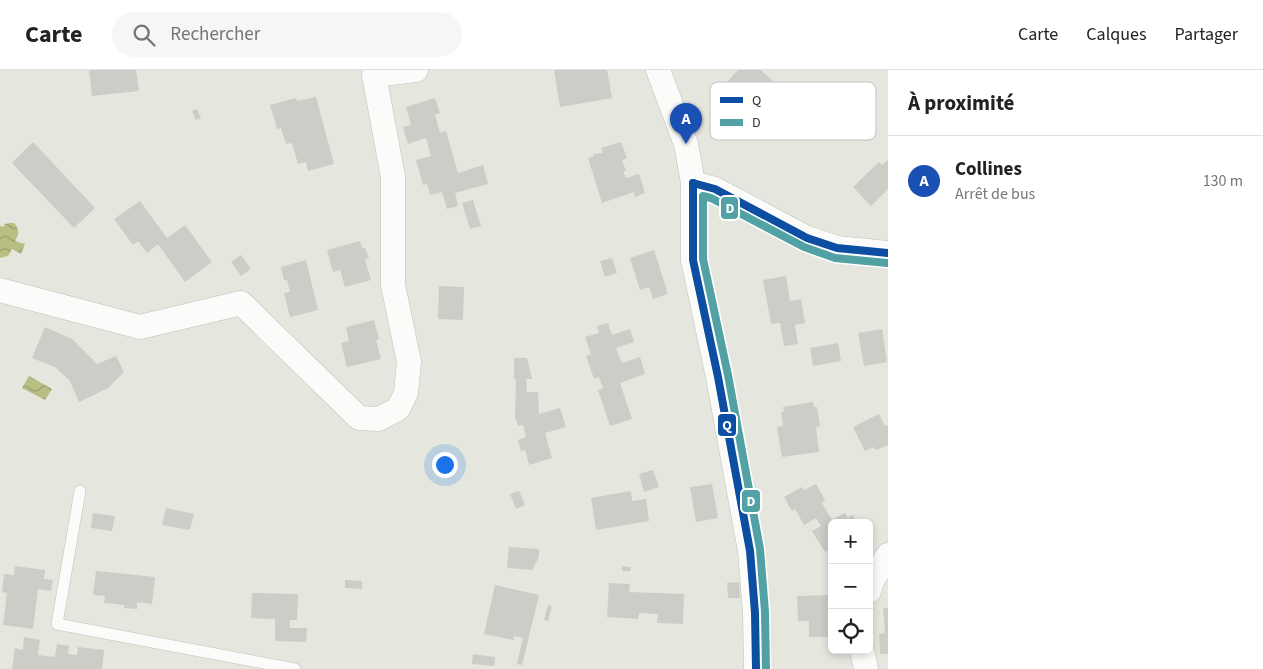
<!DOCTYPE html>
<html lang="fr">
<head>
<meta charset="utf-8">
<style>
  :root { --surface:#fff; --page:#f6f6f6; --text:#222; --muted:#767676; --line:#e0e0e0; --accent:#7c3aed }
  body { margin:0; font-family:"Source Sans 3",sans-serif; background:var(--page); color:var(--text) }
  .controls { position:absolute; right:15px; bottom:15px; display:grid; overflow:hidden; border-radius:8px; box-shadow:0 2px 8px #0003 }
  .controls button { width:45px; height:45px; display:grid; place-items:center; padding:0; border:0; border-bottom:1px solid var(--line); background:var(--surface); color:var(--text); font:25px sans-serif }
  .you { position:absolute; left:444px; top:394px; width:18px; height:18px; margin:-12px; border:4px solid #fff; border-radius:50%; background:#1a73e8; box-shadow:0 0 0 8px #1a73e833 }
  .badge { display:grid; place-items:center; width:32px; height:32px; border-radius:50%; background:var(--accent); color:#fff; font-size:16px; font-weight:700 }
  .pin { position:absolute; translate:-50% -41px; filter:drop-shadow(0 1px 2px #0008) }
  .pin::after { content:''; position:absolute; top:26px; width:18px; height:15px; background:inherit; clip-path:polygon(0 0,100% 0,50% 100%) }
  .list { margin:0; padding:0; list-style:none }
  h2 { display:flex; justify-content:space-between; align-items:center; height:65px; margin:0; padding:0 20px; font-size:21px }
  h2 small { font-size:16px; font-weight:400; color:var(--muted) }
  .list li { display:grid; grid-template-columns:32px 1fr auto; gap:15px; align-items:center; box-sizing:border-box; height:90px; padding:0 20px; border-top:1px solid var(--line) }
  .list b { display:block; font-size:19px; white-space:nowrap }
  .list p { margin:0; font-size:16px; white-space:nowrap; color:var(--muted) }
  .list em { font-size:16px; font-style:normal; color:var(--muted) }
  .icon { flex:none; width:28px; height:28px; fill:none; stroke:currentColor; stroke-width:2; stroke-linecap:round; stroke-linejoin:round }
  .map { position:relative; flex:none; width:888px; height:599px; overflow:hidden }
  header { display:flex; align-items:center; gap:30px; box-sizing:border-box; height:70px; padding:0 25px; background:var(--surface); border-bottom:1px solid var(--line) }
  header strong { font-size:24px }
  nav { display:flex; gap:28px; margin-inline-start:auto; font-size:18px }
  .search { width:350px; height:45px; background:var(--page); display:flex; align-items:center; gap:12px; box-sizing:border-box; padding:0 18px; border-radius:28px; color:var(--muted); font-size:19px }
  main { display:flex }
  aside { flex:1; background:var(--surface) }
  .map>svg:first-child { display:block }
</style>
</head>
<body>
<header>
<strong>Carte</strong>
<div class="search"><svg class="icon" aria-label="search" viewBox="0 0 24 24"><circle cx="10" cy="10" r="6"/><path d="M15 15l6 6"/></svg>Rechercher</div>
<nav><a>Carte</a><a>Calques</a><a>Partager</a></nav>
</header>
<main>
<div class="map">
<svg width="888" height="599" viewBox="0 0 888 599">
  <defs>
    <pattern id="water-waves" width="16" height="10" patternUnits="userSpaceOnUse" patternTransform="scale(1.25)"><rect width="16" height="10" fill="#b9bf82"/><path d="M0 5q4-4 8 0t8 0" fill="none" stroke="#979c6b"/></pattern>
  </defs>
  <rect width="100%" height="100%" fill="#e5e6de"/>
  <g fill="url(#water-waves)">
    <path d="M10,153H14C20,160 19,164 15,171L25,174L21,184L12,179L8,186L0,188V156L3,157L5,154Z"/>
    <path d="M29,306L52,319L45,330L22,318Z"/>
  </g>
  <g fill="#cccdc7">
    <path d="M92,0H136L139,21L92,26L89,1Z"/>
    <path d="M554,0H607L612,28L560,37Z"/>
    <path d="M738,0H761L778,16L763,31L768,35L756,47L734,27L740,22L728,11Z"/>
    <path d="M316,27L334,94L308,101L306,92L298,94L292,73L286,74L281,58L277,59L270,35L296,28L297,31Z"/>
    <path d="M435,28L440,43L435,45L440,63L446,61L458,103L483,95L488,114L455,123L458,136L447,139L442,122L430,125L427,114L423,115L416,90L431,86L426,68L408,74L403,57L411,55L406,37Z"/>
    <path d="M197,39L201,48L196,50L192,41Z"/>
    <path d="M33,72L95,138L74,158L12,93Z"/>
    <path d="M621,72L627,88L622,90L626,101H623L626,108L639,104L645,123L635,127L634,122L602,133L588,88L594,86L593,84L603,83L601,78Z"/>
    <path d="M888,90V119L871,136L853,117L879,92L882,95Z"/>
    <path d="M473,130L481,156L470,159L462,133Z"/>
    <path d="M140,131L167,168L185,155L212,192L185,212L158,174L147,183L138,171L133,175L114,149Z"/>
    <path d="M360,171L362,178H365L369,188L365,189L371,210L345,217L340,200L333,202L327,180Z"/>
    <path d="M654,180L668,224L653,229L649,217L640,220L630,188Z"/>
    <path d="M241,185L251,199L241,206L231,192Z"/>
    <path d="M612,188L617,203L605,207L600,191Z"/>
    <path d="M306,190L318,240L290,247L284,223L290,222L287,210H284L281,197Z"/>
    <path d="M786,206L790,231L801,229L805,253L795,255L798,274L784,276L780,253L771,254L763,210Z"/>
    <path d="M439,216L464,217L463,250L438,249Z"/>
    <path d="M374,250L379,269L376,270L381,289L347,297L341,273L349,271L346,257Z"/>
    <path d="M608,253L612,265L630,259L634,272L616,278L622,293L640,287L645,304L620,313L632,349L610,356L598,320L603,318L599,307L594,309L586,286L591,284L585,267L599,263L597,256Z"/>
    <path d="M45,257L72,269L97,294L116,286L124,302L108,318L79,332L70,311L55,297L32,288Z"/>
    <path d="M882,259L887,292L864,296L858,263Z"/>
    <path d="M838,273L841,291L813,296L810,278Z"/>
    <path d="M514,288H527L532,309H526L527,322H538L539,344L560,338L566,357L545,363L552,388L529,395L525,380L521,381L518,370L526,367L523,355L518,356L515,347L516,309H514Z"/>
    <path d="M813,332L814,337H817L820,356L816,357L819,382L782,387L777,357L783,356L781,342H784L783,337Z"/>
    <path d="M879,344L885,356L888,355V375L876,380L873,377L865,381L853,357Z"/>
    <path d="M653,400L659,417L644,422L639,404Z"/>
    <path d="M712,414L718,448L696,452L690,417Z"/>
    <path d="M816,414L825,430L822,433L832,450L845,443L847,448L853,445L857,453H832V478L825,482L812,461L821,456L816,448L804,455L795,439L792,441L784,427L802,417L804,420Z"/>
    <path d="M519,421L525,435L516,439L510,424Z"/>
    <path d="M631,421L632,431L646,429L649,451L596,460L591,428Z"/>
    <path d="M166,438L194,444L190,460L162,455Z"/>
    <path d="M93,443L115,446L112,461L91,458Z"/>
    <path d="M509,477L539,479V487L532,500L507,498Z"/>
    <path d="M15,496L45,500L44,509L53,510L51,521L38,519L33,559L3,555L7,523L2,522L4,504L14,505Z"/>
    <path d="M622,496L631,497L630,501H622Z"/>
    <path d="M96,501L155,507L152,534L137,532V539L124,538V535L104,533L105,526L93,525Z"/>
    <path d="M345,510L362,511V519L345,518Z"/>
    <path d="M739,512L740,528H728L727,513Z"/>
    <path d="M609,513L630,514L629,522L684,524L683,554L657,553L658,544L639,543L638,549L607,547Z"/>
    <path d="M495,515L539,525L522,595L517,594L523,568L514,566V570L484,564Z"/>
    <path d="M252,523L298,524L297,550H290V558H307L306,572L275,571V549L251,548Z"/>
    <path d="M832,525V567H809V551H798L797,526Z"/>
    <path d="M548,535L552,536L548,551L544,550Z"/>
    <path d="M883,538H888V584H880L879,564L885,563Z"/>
    <path d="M24,567L40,570L38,585L55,587L57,574L69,576L68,584L77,585L78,577L104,580L102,599H12L15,578L23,580Z"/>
    <path d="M473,584L495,587L494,596L472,594Z"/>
  </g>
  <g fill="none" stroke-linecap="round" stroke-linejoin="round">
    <g stroke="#c0c1ba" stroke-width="12">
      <path id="lane" d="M80,421L57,554L295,599"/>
    </g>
    <g stroke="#c0c1ba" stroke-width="25">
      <g id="street">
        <path d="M658,0L686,74L693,113V190L718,307L750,481L755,543L756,599"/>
        <path d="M693,113L715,119L807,168L837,178L888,183"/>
        <path d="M0,220L140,257L241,233L359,348L379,349L398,339L406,323L409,292L393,215V107L374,5L416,0"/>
        <path d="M869,521L872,511L888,485"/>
        <path d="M862,580L866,599"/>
      </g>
    </g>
    <use href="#lane" stroke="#fbfbfa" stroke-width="11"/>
    <use href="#street" stroke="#fbfbfa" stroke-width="24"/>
    <g stroke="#fff" stroke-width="11">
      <g id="bus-1">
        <path d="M693,113V190L718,307L750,481L755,543L756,599"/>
        <path d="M693,113L715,119L807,168L837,178L888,183"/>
      </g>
    </g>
    <g stroke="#fff" stroke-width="11">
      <path id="bus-2" d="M766,599L765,542L760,479L728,305L703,189V126L711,128L804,177L835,188L887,193"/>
    </g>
    <use href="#bus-1" stroke="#0b4ea2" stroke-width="8"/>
    <use href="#bus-2" stroke="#52a1a4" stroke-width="8"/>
  </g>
  <rect x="710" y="12" width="166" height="58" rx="8" fill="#fff" stroke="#c2c2c0" stroke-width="1"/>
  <rect x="720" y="27" width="23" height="6" fill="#0b4ea2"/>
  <rect x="720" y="49" width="23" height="7" fill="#52a1a4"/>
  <g font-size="14" fill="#32332d">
    <text x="752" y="35">Q</text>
    <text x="752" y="57">D</text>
  </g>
  <g stroke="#fff" stroke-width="2">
    <rect x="720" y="126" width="19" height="24" rx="5" fill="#52a1a4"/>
    <rect x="717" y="343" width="20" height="24" rx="5" fill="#0b4ea2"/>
    <rect x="741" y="419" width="20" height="24" rx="5" fill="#52a1a4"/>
  </g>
  <g font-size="14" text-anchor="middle" font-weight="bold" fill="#fff">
    <text x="730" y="143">D</text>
    <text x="727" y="360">Q</text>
    <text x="751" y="436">D</text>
  </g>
</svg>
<div class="controls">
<button>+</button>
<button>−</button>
<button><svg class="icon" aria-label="locate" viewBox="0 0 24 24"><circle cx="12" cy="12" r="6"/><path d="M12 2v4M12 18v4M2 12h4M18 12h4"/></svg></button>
</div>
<div class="you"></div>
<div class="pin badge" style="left:686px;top:74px;background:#1a4fb4">A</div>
</div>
<aside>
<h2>À proximité<small></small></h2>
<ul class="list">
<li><span class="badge" style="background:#1a4fb4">A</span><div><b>Collines</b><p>Arrêt de bus</p></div><em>130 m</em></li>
</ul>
</aside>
</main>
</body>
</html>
